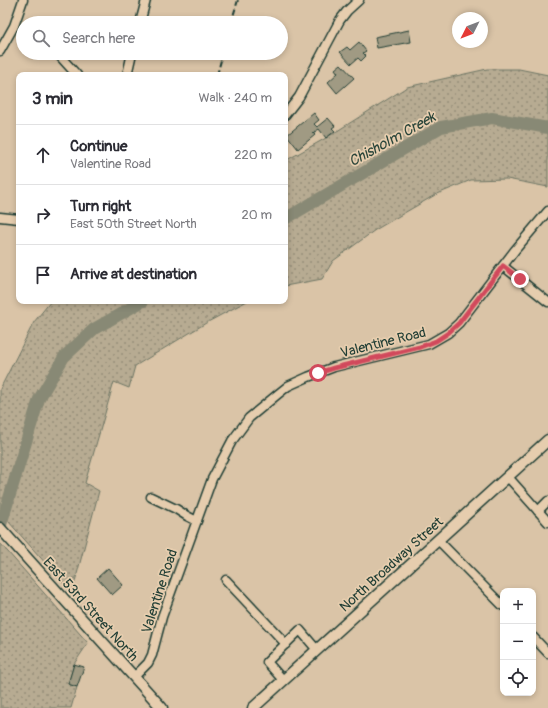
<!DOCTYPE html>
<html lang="en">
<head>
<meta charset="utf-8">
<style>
  :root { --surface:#fff; --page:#f2f2f3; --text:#2b2b33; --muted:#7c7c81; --line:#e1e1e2 }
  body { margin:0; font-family:Pangolin,sans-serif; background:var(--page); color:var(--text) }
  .controls { position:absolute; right:12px; bottom:12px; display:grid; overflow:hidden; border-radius:8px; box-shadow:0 2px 6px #0003 }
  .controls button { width:36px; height:36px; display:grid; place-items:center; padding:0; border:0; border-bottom:1px solid var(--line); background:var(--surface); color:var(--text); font:20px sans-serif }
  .compass { position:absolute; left:452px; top:12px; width:36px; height:36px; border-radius:50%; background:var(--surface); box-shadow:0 2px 6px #0003; rotate:228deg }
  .stop { position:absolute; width:12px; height:12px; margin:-9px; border:3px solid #d1495b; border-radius:50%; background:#fff }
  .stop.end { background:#d1495b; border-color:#fff; box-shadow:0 1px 4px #0008 }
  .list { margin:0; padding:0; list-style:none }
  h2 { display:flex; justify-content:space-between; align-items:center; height:52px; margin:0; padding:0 16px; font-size:17px }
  h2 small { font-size:13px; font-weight:400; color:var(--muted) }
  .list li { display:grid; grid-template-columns:26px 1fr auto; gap:12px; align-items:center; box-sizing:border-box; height:60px; padding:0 16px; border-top:1px solid var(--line) }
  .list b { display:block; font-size:15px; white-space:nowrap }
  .list p { margin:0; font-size:13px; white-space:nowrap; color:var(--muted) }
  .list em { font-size:13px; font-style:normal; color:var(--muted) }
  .icon { flex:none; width:22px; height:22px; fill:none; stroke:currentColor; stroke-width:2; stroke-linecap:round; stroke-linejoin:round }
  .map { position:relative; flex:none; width:548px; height:708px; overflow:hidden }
  .search { position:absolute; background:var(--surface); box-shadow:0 2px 6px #0003; left:16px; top:16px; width:272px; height:44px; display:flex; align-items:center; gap:10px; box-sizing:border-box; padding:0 14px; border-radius:22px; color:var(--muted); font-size:15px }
  .panel { position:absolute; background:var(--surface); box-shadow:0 2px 6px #0003; left:16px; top:72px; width:272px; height:232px; border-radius:8px }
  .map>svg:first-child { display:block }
</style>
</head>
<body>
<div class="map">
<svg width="548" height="708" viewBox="0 0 548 708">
  <defs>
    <pattern id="green-dots" width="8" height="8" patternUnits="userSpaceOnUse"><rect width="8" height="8" fill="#b7ab92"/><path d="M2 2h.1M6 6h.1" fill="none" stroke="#948c78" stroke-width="1.8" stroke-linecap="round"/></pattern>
  </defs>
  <rect width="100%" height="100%" fill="#dac4a7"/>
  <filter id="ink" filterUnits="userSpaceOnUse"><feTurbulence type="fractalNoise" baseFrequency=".025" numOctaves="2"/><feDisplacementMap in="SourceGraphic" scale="8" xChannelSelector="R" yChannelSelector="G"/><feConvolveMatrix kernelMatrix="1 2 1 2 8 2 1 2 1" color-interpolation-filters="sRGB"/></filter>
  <g filter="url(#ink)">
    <g fill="url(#green-dots)" stroke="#6b7463">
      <path d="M487,69H519L548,75V187L507,179L471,180L435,195L375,230L333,261L322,279L285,286V161L326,138L407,87Z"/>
      <path d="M51,301H247L206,323L135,366L129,388L114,382L85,483L99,491L72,593L0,512V389L34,322Z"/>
      <path d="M0,543L88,643L74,664L68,684L77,687L71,708H0Z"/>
    </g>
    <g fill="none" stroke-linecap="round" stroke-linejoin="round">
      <g stroke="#888974" stroke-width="12">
        <path d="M285,219L441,127L492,118L548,128"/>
        <path d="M0,528L39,399L64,357L94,329L143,301"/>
      </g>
    </g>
    <g fill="#a09a83" stroke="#1f3d34">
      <path d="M409,30L411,42L377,48L375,37Z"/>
      <path d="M359,42L366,51L363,53L366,56L361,61L358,58L351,64L340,52L347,47L350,50Z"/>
      <path d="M341,64L354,78L337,93L328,82L338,73L335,69Z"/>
      <path d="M314,113L319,120L314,124L317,127L328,118L335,126L332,128L335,131L326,138L319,129L313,133L315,135L298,149L287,135Z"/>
      <path d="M108,568L123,585L112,595L97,578Z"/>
      <path d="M74,664L84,667L77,687L68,684Z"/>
    </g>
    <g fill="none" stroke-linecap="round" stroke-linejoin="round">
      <g stroke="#1f3d34" stroke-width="11">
        <g id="minor">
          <path d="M140,23L146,0"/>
          <path d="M0,51L14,26L23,0"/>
          <path d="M57,53L77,75"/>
          <path d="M127,75L132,53"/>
          <path d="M285,115L299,97L340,20L347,11L359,0"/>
          <path d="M0,217L19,219"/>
          <path d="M503,266L548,302"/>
          <path d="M508,477L548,522"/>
          <path d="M151,497L176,509L187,516L197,521"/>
          <path d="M538,511L548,501"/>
          <path d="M438,540L503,606"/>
          <path d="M226,580L286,644"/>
          <path d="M533,637L548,653"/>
          <path d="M134,677L148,663L152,655L162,617L212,479L232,441L249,418L278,394L288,386L308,377L334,367L429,344L448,333L459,323L515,250L548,211"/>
          <path d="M283,680L267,662L300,630L317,650"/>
        </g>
      </g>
      <g stroke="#1f3d34" stroke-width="13">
        <g id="major">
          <path d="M0,528L162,708"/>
          <path d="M253,708L548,440"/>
        </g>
      </g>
      <use href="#minor" stroke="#e6cdae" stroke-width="8"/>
      <use href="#major" stroke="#e6cdae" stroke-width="10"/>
      <g stroke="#1f3d34" stroke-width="2" stroke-dasharray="6 3" stroke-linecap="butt">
        <path d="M231,23L238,0"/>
        <path d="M217,75L223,53"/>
      </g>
    </g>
  </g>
  <g fill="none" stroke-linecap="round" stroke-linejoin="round" filter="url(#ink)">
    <path stroke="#d1495b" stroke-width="5" d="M318,373L334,368L420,347L436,341L448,333L459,323L503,266L520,279"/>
  </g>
  <g text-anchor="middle" stroke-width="3.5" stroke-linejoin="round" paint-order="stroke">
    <g font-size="14" fill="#1f3d34" stroke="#e6cdae">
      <text transform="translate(383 342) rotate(-14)" y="5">Valentine Road</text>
      <text transform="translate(391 564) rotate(-42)" y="5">North Broadway Street</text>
      <text transform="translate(159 591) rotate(-72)" y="5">Valentine Road</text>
      <text transform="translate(91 609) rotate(48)" y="5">East 53rd Street North</text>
    </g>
    <g font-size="15" font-style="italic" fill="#2a453a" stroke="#e6cdae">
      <text transform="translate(392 139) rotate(-29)" y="5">Chisholm Creek</text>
    </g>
  </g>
</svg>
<div class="controls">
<button>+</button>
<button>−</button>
<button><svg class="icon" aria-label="locate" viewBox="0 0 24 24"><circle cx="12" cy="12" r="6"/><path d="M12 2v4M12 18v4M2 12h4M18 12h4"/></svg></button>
</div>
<svg class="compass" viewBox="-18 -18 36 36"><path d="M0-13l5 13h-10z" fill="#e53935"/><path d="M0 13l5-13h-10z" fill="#7c7c81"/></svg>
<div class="stop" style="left:318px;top:373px"></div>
<div class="stop end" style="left:520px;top:279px"></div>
<div class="search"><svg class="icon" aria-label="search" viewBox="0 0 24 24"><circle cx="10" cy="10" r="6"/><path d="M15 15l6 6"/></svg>Search here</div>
<section class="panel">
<h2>3 min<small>Walk · 240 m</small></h2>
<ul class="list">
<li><svg class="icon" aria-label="ahead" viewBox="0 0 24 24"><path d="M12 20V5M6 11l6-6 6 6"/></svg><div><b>Continue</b><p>Valentine Road</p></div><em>220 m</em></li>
<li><svg class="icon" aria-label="right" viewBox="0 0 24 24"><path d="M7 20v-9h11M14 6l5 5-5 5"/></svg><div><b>Turn right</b><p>East 50th Street North</p></div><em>20 m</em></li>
<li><svg class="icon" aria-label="arrive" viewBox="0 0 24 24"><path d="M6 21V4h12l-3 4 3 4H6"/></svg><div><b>Arrive at destination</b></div></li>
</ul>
</section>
</div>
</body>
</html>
